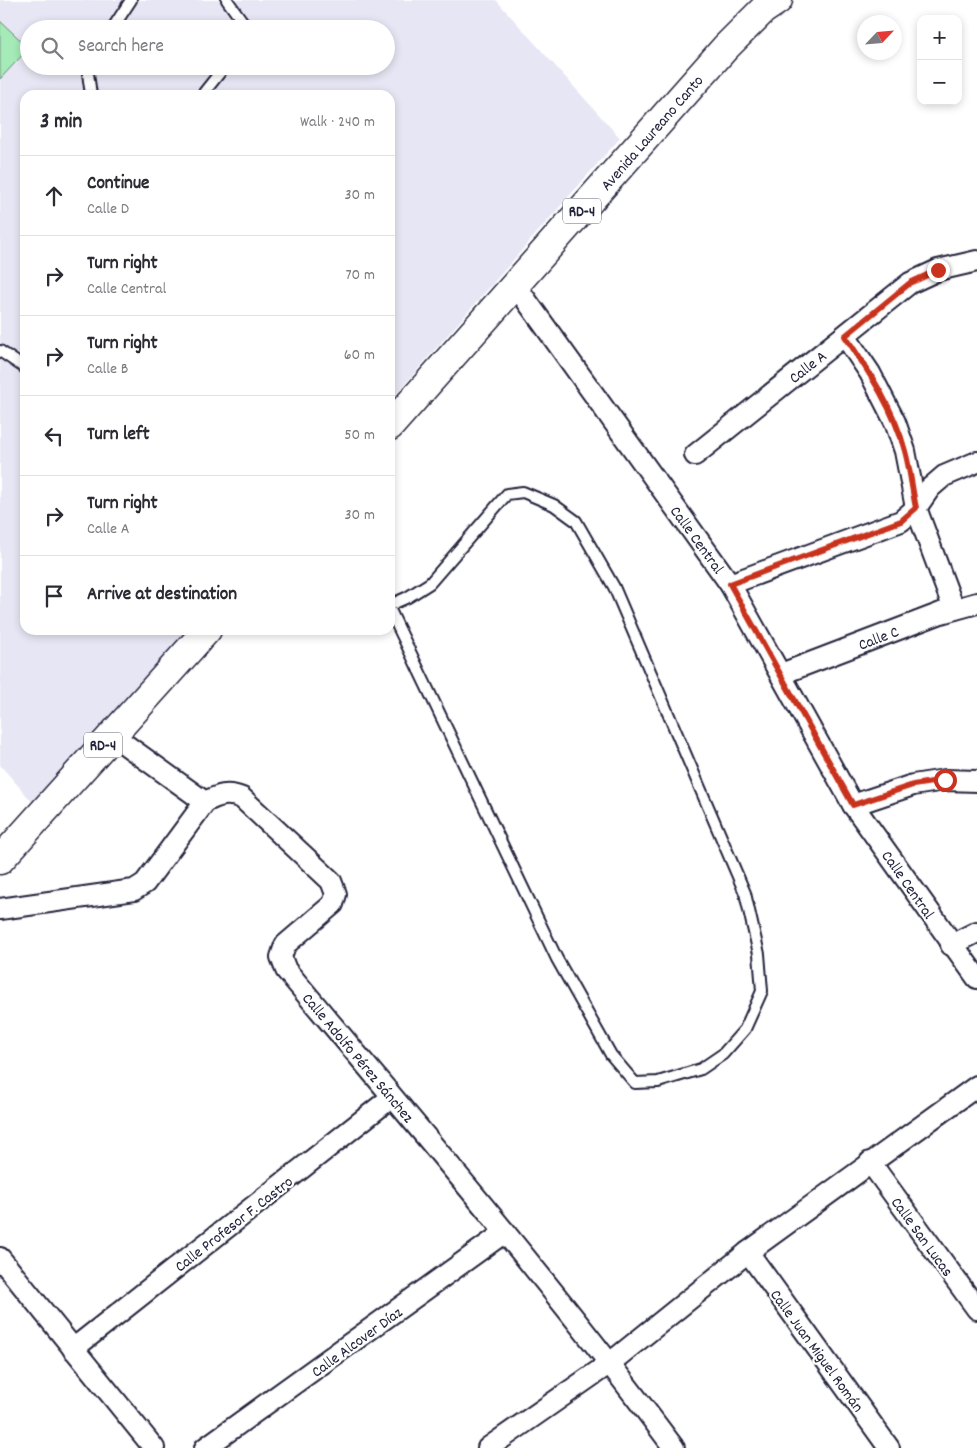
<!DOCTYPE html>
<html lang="en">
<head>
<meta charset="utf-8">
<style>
  :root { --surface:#fff; --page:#f7f7f7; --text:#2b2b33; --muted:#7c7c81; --line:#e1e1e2 }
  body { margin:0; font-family:Dekko,sans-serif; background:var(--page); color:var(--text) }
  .controls { position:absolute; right:15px; top:15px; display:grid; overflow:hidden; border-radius:10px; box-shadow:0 2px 8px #0003 }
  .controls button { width:45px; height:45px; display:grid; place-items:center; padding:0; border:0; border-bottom:1px solid var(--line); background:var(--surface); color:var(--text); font:25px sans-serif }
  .compass { position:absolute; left:857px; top:15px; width:45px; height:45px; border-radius:50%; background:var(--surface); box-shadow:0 2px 8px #0003; rotate:64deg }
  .stop { position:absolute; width:15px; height:15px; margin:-11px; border:4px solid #c8321e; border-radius:50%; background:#fff }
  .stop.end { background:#c8321e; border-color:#fff; box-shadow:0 1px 5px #0008 }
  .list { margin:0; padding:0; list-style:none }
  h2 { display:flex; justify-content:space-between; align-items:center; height:65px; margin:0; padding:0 20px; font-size:21px }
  h2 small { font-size:16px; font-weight:400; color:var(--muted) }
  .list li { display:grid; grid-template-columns:32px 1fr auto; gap:15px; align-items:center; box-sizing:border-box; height:80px; padding:0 20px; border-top:1px solid var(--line) }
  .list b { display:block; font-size:19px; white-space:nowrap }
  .list p { margin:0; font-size:16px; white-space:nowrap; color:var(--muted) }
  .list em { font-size:16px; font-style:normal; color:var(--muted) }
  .icon { flex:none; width:28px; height:28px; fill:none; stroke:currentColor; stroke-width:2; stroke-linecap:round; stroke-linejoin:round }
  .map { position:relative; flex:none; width:977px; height:1448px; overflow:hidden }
  .search { position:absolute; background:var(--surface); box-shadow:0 2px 8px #0003; left:20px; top:20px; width:375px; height:55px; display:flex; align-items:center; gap:12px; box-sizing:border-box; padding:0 18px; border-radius:28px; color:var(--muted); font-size:19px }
  .panel { position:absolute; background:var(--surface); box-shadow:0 2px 8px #0003; left:20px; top:90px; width:375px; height:545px; border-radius:15px }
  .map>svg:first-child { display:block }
</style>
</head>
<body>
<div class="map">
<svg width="977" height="1448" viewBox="0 0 977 1448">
  <rect width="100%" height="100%" fill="#fff"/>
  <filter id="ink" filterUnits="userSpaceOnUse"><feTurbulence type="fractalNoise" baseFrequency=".02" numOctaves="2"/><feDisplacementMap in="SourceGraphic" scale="10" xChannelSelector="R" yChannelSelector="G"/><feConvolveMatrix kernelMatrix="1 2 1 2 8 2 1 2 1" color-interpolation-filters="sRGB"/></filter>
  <g filter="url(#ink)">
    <path fill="#e7e6f4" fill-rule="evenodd" d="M0,0H496L620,138L390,401V95H25V630H190L36,806L0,765ZM29,29H386V66H29Z"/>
    <path fill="#a5ebb7" stroke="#648679" d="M0,21L29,48L0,79Z"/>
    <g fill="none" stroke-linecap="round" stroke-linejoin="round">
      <g stroke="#22223b" stroke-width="14">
        <g id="lane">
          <path d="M227,0L245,25V29"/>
          <path d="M112,29L131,0"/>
          <path d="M87,66L91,95"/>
          <path d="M202,95L225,66"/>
          <path d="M0,351L25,368"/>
          <path d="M390,605L408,597L430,583L507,494L523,492L554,505L576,521L614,587L745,893L759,954L762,991L745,1029L723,1054L701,1069L658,1082L635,1083L611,1055L557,959L390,610"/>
        </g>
      </g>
      <g stroke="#22223b" stroke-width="24">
        <g id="street">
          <path d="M516,286L730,584L853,805L977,978"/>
          <path d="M845,336L870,373L895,422L905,451L916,508L954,609"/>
          <path d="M695,455L910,283L938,270L977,261"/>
          <path d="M730,584L901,521L916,508L930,488L944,476L977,462"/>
          <path d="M781,674L941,613L977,603"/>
          <path d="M112,735L205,802C219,795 227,792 242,798L331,881L336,894L333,904L285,945L281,957L286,970C418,1127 551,1283 674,1448"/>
          <path d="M853,805L913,785L945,780L977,781"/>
          <path d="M0,909L134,890L145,883L205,802"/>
          <path d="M951,945L977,932"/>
          <path d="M870,1162L977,1309"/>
          <path d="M748,1252L889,1448"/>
          <path d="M0,1258L154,1448"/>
          <path d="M73,1349L392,1097"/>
          <path d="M205,1448L505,1232"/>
          <path d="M488,1448L610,1363L748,1252L977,1086"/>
        </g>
      </g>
      <g stroke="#22223b" stroke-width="31">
        <g id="primary">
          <path d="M390,426L725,48L763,10L778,0"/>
          <path d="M0,860L207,630"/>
        </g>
      </g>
      <use href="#lane" stroke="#fff" stroke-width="10"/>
      <use href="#street" stroke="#fff" stroke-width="20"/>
      <use href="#primary" stroke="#fff" stroke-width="28"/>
    </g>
  </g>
  <g fill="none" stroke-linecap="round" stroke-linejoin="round" filter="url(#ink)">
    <path stroke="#c8321e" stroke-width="6" d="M938,270L910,283L845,336C869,372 894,409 905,451C910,469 912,489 916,508L901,521L730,584L853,805L913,785L945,780"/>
  </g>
  <g text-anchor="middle" stroke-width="4.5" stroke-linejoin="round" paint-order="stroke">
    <g fill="#fff" stroke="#646476" stroke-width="1">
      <rect x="563" y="198.5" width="38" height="25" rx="4"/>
      <rect x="84" y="732.5" width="38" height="25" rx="4"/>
    </g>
    <g font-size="15" font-weight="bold" fill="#22223b">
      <text x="582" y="216">RD-4</text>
      <text x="103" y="750">RD-4</text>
    </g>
    <g font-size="16" fill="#22223b" stroke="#fff">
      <text transform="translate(651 132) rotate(-49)" y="6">Avenida Laureano Canto</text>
      <text transform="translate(807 366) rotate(-38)" y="6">Calle A</text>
      <text transform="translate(698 539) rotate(54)" y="6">Calle Central</text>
      <text transform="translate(878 637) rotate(-21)" y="6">Calle C</text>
      <text transform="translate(909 884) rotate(55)" y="6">Calle Central</text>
      <text transform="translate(359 1057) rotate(50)" y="6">Calle Adolfo Pérez Sánchez</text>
      <text transform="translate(233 1223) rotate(-38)" y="6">Calle Profesor F. Castro</text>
      <text transform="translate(923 1236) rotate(54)" y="6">Calle San Lucas</text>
      <text transform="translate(356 1341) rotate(-36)" y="6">Calle Alcover Díaz</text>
      <text transform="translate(818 1350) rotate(54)" y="6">Calle Juan Miguel Román</text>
    </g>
  </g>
</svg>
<div class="controls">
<button>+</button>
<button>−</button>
</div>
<svg class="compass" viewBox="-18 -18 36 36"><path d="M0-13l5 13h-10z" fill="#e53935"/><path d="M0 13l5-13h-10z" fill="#7c7c81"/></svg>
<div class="stop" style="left:945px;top:780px"></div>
<div class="stop end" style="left:938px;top:270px"></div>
<div class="search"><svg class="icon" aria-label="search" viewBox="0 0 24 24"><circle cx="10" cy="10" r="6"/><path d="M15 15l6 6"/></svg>Search here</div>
<section class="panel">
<h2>3 min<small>Walk · 240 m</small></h2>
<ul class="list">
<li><svg class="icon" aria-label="ahead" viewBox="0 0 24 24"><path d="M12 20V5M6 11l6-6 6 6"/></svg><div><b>Continue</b><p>Calle D</p></div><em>30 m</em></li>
<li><svg class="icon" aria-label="right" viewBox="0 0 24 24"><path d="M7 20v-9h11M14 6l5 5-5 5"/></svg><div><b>Turn right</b><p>Calle Central</p></div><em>70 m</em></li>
<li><svg class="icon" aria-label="right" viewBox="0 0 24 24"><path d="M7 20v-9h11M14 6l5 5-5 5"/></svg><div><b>Turn right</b><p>Calle B</p></div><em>60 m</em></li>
<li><svg class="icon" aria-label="left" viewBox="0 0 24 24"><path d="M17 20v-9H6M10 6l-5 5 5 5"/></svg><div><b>Turn left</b></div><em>50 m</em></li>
<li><svg class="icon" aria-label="right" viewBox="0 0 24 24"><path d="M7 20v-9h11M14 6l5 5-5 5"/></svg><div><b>Turn right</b><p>Calle A</p></div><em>30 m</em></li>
<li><svg class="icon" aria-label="arrive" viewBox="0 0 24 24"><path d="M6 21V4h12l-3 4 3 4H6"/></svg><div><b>Arrive at destination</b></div></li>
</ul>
</section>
</div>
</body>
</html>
